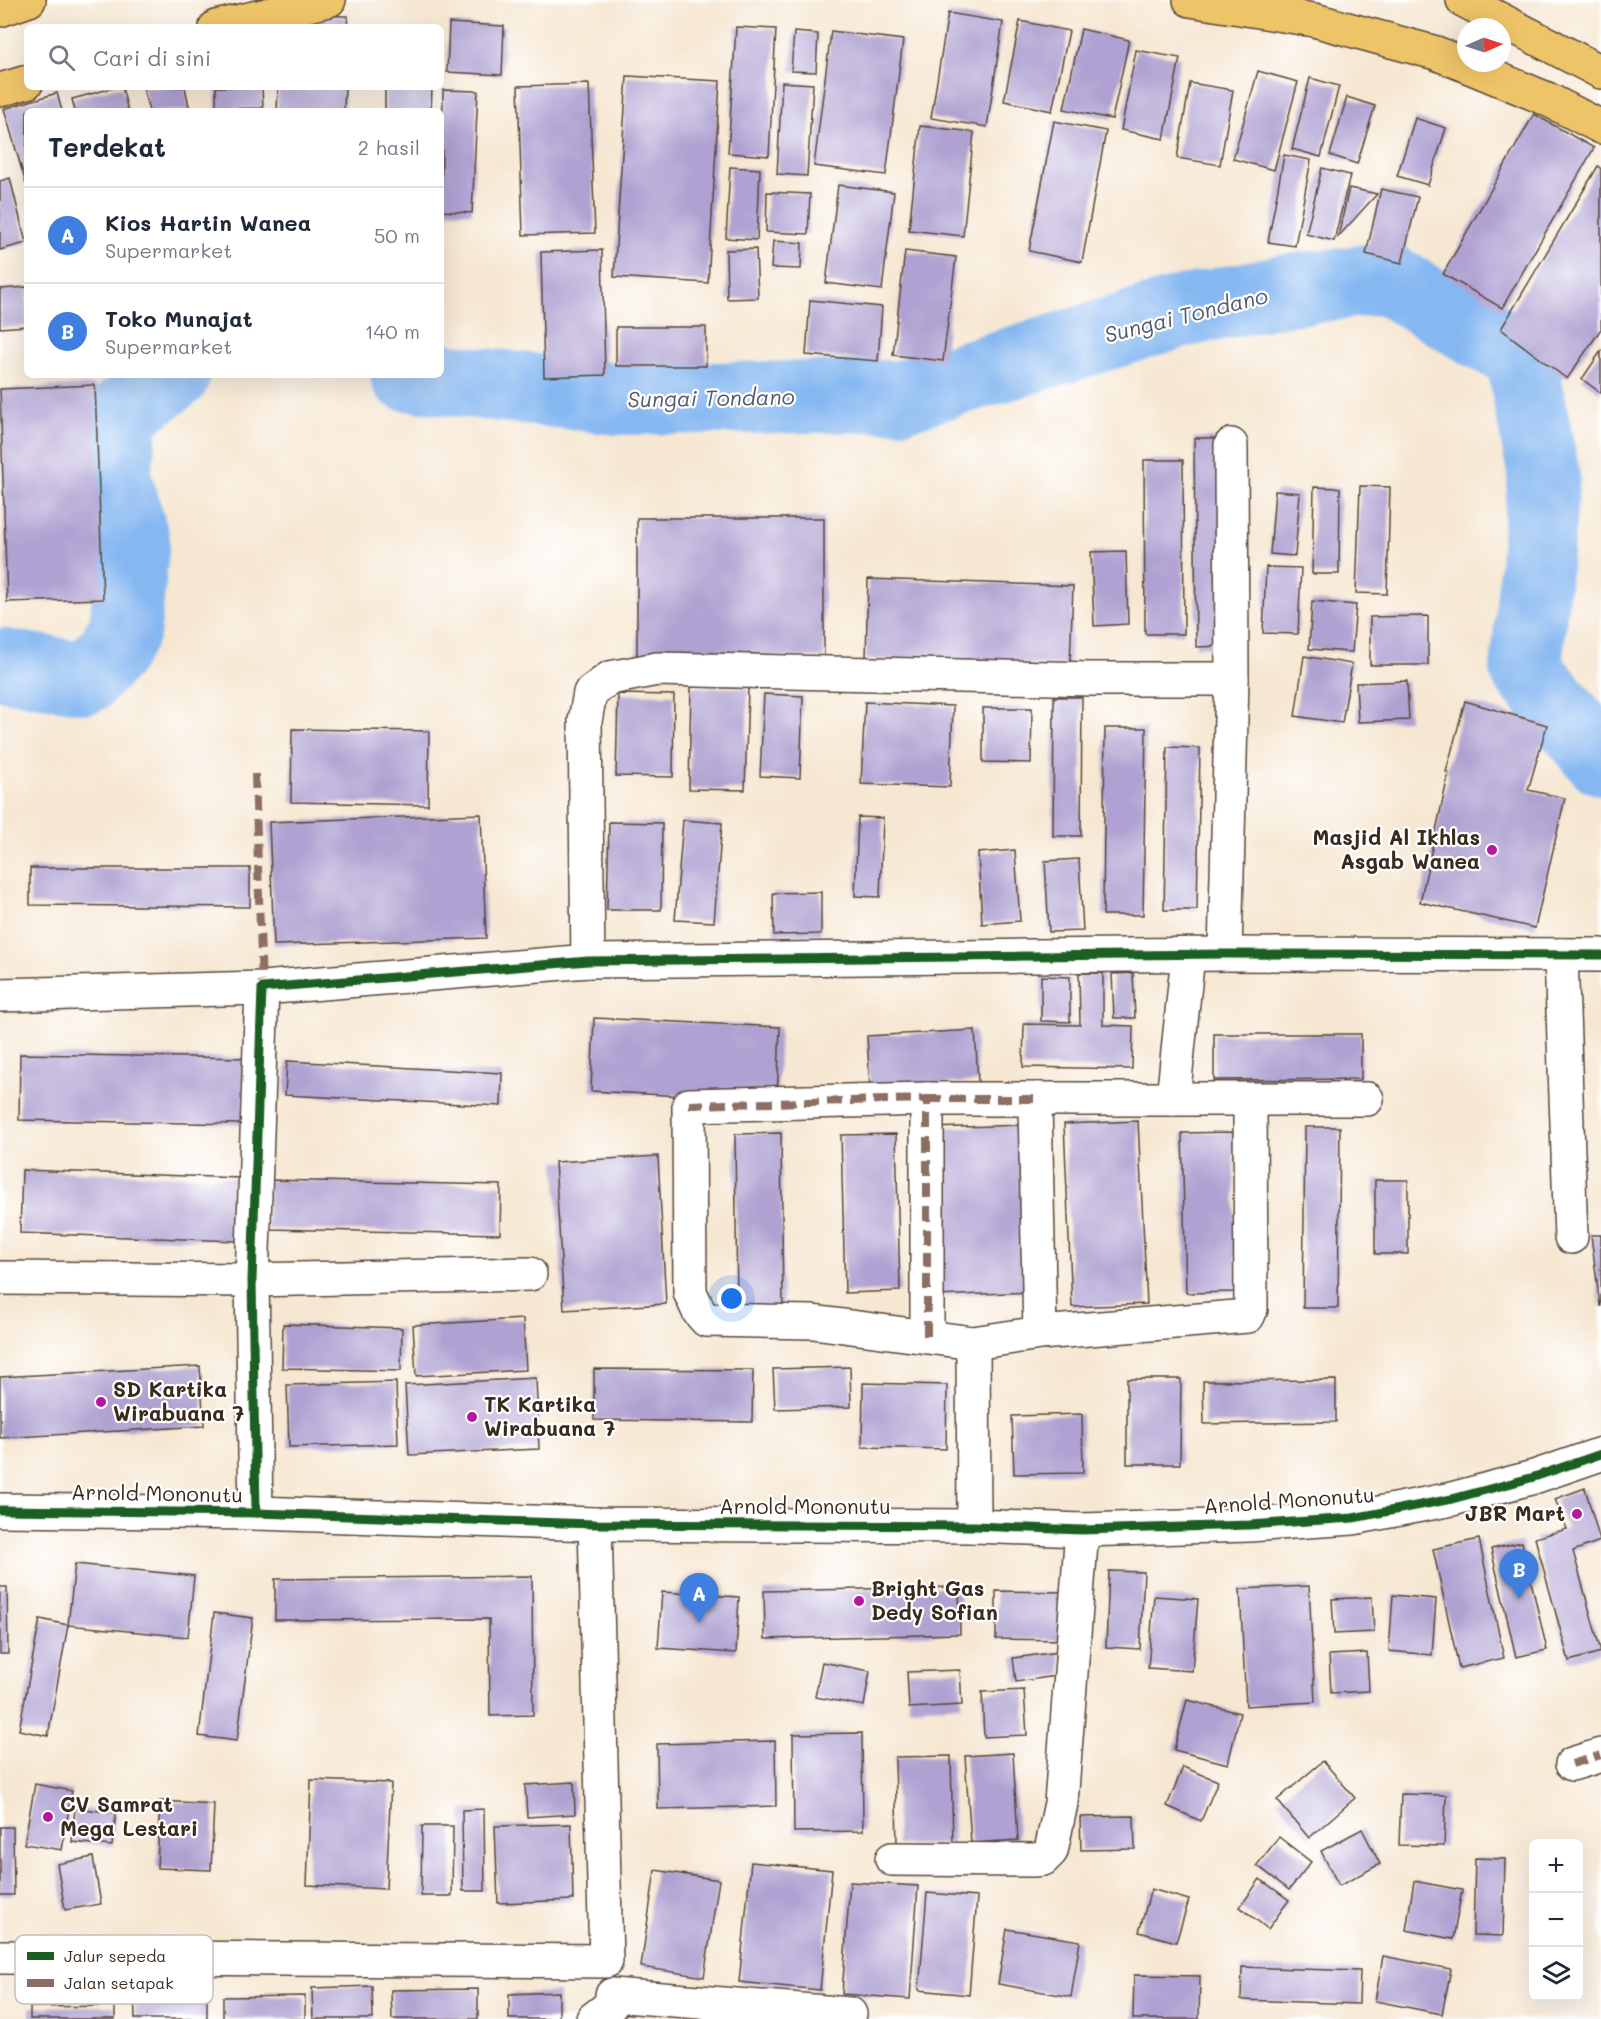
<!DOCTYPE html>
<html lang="id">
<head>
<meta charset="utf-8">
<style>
  :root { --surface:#fff; --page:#f6f6f7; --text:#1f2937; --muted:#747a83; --line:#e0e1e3; --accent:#d93025 }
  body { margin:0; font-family:Mali,sans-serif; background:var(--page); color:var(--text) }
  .controls { position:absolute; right:18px; bottom:18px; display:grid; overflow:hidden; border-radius:9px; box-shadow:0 6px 24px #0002 }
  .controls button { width:54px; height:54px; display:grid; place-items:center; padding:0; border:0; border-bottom:2px solid var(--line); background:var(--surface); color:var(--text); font:30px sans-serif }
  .compass { position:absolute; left:1457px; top:18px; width:54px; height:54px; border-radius:50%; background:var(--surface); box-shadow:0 6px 24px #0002; rotate:87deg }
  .you { position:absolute; left:732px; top:1299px; width:21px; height:21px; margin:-15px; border:4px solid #fff; border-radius:50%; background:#1a73e8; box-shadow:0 0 0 9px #1a73e833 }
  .badge { display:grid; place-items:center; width:39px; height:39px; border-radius:50%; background:var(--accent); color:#fff; font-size:20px; font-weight:700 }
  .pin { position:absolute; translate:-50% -50px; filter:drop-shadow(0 2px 3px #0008) }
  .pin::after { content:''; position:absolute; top:32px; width:21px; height:18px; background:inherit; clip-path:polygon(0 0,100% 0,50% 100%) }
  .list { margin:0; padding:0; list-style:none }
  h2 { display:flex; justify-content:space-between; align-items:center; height:78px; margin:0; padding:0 24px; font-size:26px }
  h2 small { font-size:20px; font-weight:400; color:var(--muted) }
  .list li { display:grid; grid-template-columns:39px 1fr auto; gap:18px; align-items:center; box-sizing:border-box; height:96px; padding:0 24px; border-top:2px solid var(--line) }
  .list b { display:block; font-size:22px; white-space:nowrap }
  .list p { margin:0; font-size:20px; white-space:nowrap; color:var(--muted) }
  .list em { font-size:20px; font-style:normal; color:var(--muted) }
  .icon { flex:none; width:33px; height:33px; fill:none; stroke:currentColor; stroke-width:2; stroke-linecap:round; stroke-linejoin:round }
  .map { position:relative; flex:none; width:1601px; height:2019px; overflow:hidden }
  .search { position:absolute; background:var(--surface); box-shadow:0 6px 24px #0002; left:24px; top:24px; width:420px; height:66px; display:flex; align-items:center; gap:15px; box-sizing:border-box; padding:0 21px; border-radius:9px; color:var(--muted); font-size:22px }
  .panel { position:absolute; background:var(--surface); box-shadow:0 6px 24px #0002; left:24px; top:108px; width:420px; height:270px; border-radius:9px }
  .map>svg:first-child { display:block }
</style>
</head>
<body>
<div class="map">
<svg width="1601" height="2019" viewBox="0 0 1601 2019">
  <rect width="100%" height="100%" fill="#fff"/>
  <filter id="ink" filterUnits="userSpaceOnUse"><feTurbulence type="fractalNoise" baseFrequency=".0167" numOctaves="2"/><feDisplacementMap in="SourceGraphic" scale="12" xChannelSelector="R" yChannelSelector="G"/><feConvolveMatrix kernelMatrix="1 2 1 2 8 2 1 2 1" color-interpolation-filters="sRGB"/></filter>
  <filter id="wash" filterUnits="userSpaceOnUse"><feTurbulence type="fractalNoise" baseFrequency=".008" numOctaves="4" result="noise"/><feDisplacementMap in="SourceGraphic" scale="24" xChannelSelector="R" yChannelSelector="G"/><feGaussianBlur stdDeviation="1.35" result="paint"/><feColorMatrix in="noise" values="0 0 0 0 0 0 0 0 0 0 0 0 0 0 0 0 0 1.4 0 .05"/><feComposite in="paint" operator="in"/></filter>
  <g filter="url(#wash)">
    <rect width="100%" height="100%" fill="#f6e7d2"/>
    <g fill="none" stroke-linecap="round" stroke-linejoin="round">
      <g stroke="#85b7f1" stroke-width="72">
        <path d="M406,375L617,399L902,396L1181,312L1280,291L1386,278L1521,356L1544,476L1526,669L1601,759"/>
        <path d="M0,664L86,678L112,651L125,628L134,541L115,475L124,411L174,375"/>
      </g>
    </g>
    <g id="blocks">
      <g fill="#afa1d1">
        <path d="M948,13L1003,22L987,127L931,118Z"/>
        <path d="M280,15L348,16L347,27H280Z"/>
        <path d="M1020,21L1069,31L1052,111L1004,101Z"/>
        <path d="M449,23L504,26L502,75L447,72Z"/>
        <path d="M736,27L776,29L769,156L728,153Z"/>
        <path d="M1081,29L1129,40L1112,119L1064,109Z"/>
        <path d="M831,31L903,40L886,175L814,166Z"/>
        <path d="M794,32L818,34L816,72L791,71Z"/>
        <path d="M1136,50L1180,58L1164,139L1121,130Z"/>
        <path d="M1258,71L1298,82L1274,170L1233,159Z"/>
        <path d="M627,76L720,81L708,283L614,277Z"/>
        <path d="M1310,78L1339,86L1321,157L1292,149Z"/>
        <path d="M782,82L813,84L807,176L777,174Z"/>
        <path d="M1190,83L1233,90L1220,165L1177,158Z"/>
        <path d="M589,84L595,233L523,235L518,86Z"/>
        <path d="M117,87H122L128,111H75L72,99Z"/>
        <path d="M143,87H185L190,111H149Z"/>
        <path d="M216,87H262L263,108L216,109Z"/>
        <path d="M278,87H345L344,111H277Z"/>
        <path d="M385,87H432L431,111H385Z"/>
        <path d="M443,90L478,91L472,213L441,211Z"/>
        <path d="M57,93L62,111H27L26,184L4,109Z"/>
        <path d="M1347,97L1375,106L1357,164L1330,155Z"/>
        <path d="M1534,114L1594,148L1502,308L1443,274Z"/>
        <path d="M1415,118L1446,128L1428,185L1397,176Z"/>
        <path d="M1054,121L1106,131L1082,262L1029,251Z"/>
        <path d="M920,126L974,132L963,236L909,230Z"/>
        <path d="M1284,155L1311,160L1295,246L1268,242Z"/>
        <path d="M1598,166L1601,169V329L1567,379L1501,329Z"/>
        <path d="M730,167L760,169L757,240L726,238Z"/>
        <path d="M1322,168L1350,175L1334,241L1306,234Z"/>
        <path d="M10,178L26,243L0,250V181Z"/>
        <path d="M838,185L894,192L882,290L826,283Z"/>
        <path d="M1349,188L1377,194L1338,237Z"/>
        <path d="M1381,189L1418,197L1402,263L1366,254Z"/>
        <path d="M767,192L810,194L808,234L766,232Z"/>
        <path d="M773,241L802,243L801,269L771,268Z"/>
        <path d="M756,249L758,298L727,299L726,250Z"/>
        <path d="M602,250L605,375L544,377L541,252Z"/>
        <path d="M905,251L956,257L943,361L893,355Z"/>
        <path d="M27,287V326L0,328V289Z"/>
        <path d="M810,300L882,307L878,361L806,355Z"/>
        <rect x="616" y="327" width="90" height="39"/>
        <path d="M1601,351V393L1582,379Z"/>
        <path d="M95,385L103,599L7,602L0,389Z"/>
        <path d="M1194,438H1221L1223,646L1196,647Z"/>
        <path d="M1144,460H1183L1184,634H1145Z"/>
        <path d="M1360,486L1390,487L1387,594L1356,593Z"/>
        <path d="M1314,487L1340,488L1339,574H1312Z"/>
        <path d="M1275,491L1300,493L1295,556L1270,554Z"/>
        <rect x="637" y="518" width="187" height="139"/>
        <path d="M1126,551L1128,624L1094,626L1091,552Z"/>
        <path d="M1266,567L1301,568L1298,634L1263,633Z"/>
        <path d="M868,579L1073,586L1070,665L866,659Z"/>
        <path d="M1312,601L1356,605L1352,652L1309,649Z"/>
        <path d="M1428,616V665H1370V617Z"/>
        <path d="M1304,656L1352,664L1342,723L1295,716Z"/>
        <path d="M1407,681L1409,720L1358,722L1356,683Z"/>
        <path d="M691,687L748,688L745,790L689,789Z"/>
        <path d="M618,694L674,695L673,777L616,776Z"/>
        <path d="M764,694L803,696L800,778L760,776Z"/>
        <path d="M1054,697H1082L1081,836H1053Z"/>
        <path d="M1465,701L1547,725L1528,790L1565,798L1535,928L1420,902L1449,772H1446Z"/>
        <path d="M865,702L953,706L950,787L861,784Z"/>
        <path d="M983,708H1032L1031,763L983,762Z"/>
        <path d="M1105,728H1146L1143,915H1103Z"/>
        <path d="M292,729L429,731L428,805L291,802Z"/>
        <path d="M1167,747L1200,748L1197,910H1164Z"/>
        <path d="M481,814L486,938L274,945L269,822Z"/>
        <path d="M858,817L883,818L880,897L855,896Z"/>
        <path d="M683,820L722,823L714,922L675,920Z"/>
        <path d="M609,822L662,823L661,910H607Z"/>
        <path d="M1015,850L1020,921L982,924L978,853Z"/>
        <path d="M1079,859L1083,931L1049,932L1045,861Z"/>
        <path d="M30,868H250V907L30,905Z"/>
        <path d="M821,892V934L774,935L773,893Z"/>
        <path d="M1079,973H1103V1025L1133,1026L1132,1069L1023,1067L1024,1024L1080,1025Z"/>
        <path d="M1133,973L1135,1018H1114L1112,974Z"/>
        <path d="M1041,976L1070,977V1022L1041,1021Z"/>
        <path d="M594,1018L780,1027L777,1101L591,1091Z"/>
        <path d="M975,1030L978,1082L870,1088L867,1036Z"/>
        <path d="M1214,1034H1361V1079L1214,1080Z"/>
        <path d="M20,1054L245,1058L243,1124L19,1120Z"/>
        <path d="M287,1061L502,1073L501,1106L285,1095Z"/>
        <path d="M1138,1121L1147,1304L1072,1307L1064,1124Z"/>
        <path d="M1028,1125L1033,1292L936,1296L931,1128Z"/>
        <path d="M1305,1127H1340L1338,1308H1303Z"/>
        <path d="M1233,1132L1237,1292L1186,1293L1182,1133Z"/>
        <path d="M781,1133L783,1309H737L735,1134Z"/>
        <path d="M896,1134L900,1291L845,1293L841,1135Z"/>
        <path d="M658,1156L666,1304L564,1310L555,1162Z"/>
        <path d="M22,1170L240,1178L237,1241L20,1233Z"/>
        <path d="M268,1180L501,1185L500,1234L267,1229Z"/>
        <rect x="1375" y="1180" width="33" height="74"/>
        <path d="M1591,1235H1601V1306H1600Z"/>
        <path d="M523,1319L526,1370L416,1376L413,1325Z"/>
        <path d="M283,1324L402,1328L401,1371L282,1368Z"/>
        <path d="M200,1366L204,1426L0,1438V1377Z"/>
        <path d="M850,1367L851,1407L775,1409L773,1369Z"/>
        <path d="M594,1369L753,1370L752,1422L594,1420Z"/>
        <path d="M536,1378L539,1449L409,1455L405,1385Z"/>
        <path d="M1127,1379H1181L1180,1464H1127Z"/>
        <path d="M1336,1380V1422L1204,1424L1203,1381Z"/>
        <path d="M396,1382L398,1444L289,1447L287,1385Z"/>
        <path d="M863,1383L947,1385L946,1449L862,1447Z"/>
        <path d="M1082,1414L1083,1473L1014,1474L1012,1416Z"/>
        <path d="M1585,1488L1600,1541L1573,1551L1601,1652L1569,1661L1535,1538L1567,1529L1555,1499Z"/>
        <path d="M1479,1539L1504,1658L1459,1668L1433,1549Z"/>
        <path d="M1522,1542L1547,1650L1516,1657L1491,1549Z"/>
        <path d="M75,1564L194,1576L188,1637L68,1625L48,1736L19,1730L40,1619L68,1625Z"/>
        <path d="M1109,1571L1144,1572L1140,1649L1106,1647Z"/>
        <path d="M532,1576L533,1715L490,1716L489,1619L275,1620V1579Z"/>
        <path d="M1309,1586L1315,1702L1246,1706L1240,1589Z"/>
        <path d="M0,1587H7L8,1654H0Z"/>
        <path d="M959,1587L960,1634L765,1639L764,1591Z"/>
        <path d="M996,1591L1064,1592V1640L996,1639Z"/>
        <path d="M662,1592L739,1597L736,1653L658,1648Z"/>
        <path d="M1393,1595L1436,1599L1432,1655L1389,1651Z"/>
        <path d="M1154,1596L1198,1599L1192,1671L1148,1668Z"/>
        <path d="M1372,1597L1374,1632L1334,1634L1332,1599Z"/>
        <path d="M214,1613L253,1618L237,1741L199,1736Z"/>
        <path d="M1059,1652L1062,1675L1016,1682L1013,1658Z"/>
        <path d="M1367,1653L1369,1691L1331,1693L1329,1655Z"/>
        <path d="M822,1662L870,1671L864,1706L815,1697Z"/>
        <path d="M960,1670L962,1705L909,1708L907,1672Z"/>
        <path d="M1024,1690L1027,1735L984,1737L982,1692Z"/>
        <path d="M1187,1700L1240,1713L1228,1764L1174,1750Z"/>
        <path d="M862,1733L863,1831L794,1832L793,1734Z"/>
        <path d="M775,1741L776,1806L658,1809L657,1744Z"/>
        <path d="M1013,1753L1018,1840L971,1843L965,1756Z"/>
        <path d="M951,1756L953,1844L897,1845L895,1757Z"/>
        <path d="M1323,1761L1355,1798L1309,1838L1277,1800Z"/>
        <path d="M1183,1767L1218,1781L1201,1821L1167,1806Z"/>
        <path d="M311,1780L391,1783L386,1889L307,1885Z"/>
        <path d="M574,1782L575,1814L527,1817L525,1785Z"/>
        <path d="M35,1784L72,1791L62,1850L24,1844Z"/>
        <path d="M1401,1794L1446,1795L1444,1846L1399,1845Z"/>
        <path d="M160,1801L214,1804L211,1870L157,1868Z"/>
        <path d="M75,1808L116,1813L112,1846L72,1842Z"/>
        <path d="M484,1809L485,1891H463L462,1810Z"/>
        <path d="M1134,1816L1135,1849L1081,1850L1080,1817Z"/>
        <path d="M571,1824L573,1900L498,1903L495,1826Z"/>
        <path d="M422,1826H453L452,1896H421Z"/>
        <path d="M0,1827H13L14,1895H0Z"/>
        <path d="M1362,1829L1380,1864L1339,1886L1321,1851Z"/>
        <path d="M1279,1837L1311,1862L1289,1890L1257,1865Z"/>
        <path d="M93,1857L101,1904L65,1910L57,1864Z"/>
        <path d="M1475,1858L1505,1859L1503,1936L1473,1935Z"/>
        <path d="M751,1862L832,1870L820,1990L739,1982Z"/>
        <path d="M655,1870L719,1880L704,1977L641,1967Z"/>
        <path d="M1260,1879L1289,1900L1268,1929L1240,1907Z"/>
        <path d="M1414,1881L1462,1890L1453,1939L1406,1930Z"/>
        <path d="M850,1882L918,1886L910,1999L842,1994Z"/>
        <path d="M1151,1889L1189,1900L1176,1942L1139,1932Z"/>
        <path d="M927,1893L977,1897L969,1995L919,1990Z"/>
        <path d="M1007,1929L1080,1941L1071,1997L998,1984Z"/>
        <path d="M1383,1956L1451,1969L1442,2014L1375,2001Z"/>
        <path d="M1242,1967L1360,1971L1359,2004L1241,2000Z"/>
        <path d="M1134,1975L1200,1976L1199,2019H1133Z"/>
        <path d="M207,1984V2019H135L134,1986Z"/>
        <path d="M372,1986L373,2019H313L312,1988Z"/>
        <path d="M478,1989V2019H392L391,1990Z"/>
        <path d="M559,1992V2019H509V1994Z"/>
        <path d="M305,1996V2019H223V1997Z"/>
        <path d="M115,2006V2019H30V2007Z"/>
      </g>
    </g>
  </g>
  <g filter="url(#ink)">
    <use href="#blocks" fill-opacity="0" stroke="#574639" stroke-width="1.5"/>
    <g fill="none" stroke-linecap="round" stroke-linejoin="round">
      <g stroke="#574639" stroke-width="36">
        <g id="minor">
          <path d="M1225,954L1232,679L1231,445"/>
          <path d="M1561,955L1571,1237"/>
          <path d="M588,961L585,721L590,693L610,678L657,669L1091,679H1232"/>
          <path d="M0,995L262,988"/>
          <path d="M927,1099H1037"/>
          <path d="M1173,1099L1188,955"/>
          <path d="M0,1278L252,1280L530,1274"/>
          <path d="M1040,1333L1035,1104L1037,1099H1367"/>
          <path d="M927,1337V1099L689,1105L690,1292L699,1312L706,1320L813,1322L973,1343L1040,1333L1248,1316L1251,1309L1250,1101"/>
          <path d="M973,1343L974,1526"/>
          <path d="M256,1513L252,1280L262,988L588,961L1225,954L1601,955"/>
          <path d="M1572,1764L1601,1755"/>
          <path d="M892,1859L1033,1860L1043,1859L1051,1851L1061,1803L1082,1530"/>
          <path d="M0,1957L606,1961L595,1524"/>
          <path d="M612,1995L850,2014"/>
          <path d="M593,2019L611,2005"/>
        </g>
      </g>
      <g stroke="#574639" stroke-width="36">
        <path id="tertiary" d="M0,1510L256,1513L595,1524L974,1526L1082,1530L1249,1525L1353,1518L1452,1499L1534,1477L1601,1454"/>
      </g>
      <g stroke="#574639" stroke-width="36">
        <g id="trunk">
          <path d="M1190,0L1314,20L1436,53L1547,99L1601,127"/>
          <path d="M1463,0L1601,72"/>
          <path d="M0,10L29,0"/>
          <path d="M216,27L329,0"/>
          <path d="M0,90L27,82"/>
        </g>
      </g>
      <use href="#minor" stroke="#fff" stroke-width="33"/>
      <use href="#tertiary" stroke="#fff" stroke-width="33"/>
      <use href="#trunk" stroke="#eec469" stroke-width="33"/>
      <g stroke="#8d6e63" stroke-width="8" stroke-dasharray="15 8" stroke-linecap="butt">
        <path d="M255,774L262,988"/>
        <path d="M927,1099H1037"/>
        <path d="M689,1105L927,1099V1337"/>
        <path d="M1572,1764L1601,1755"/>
      </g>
      <g stroke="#fff" stroke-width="13">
        <g id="cycleway">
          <path d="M0,1510L256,1513L595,1524L974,1526L1082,1530L1249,1525L1353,1518L1452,1499L1534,1477L1601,1454"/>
          <path d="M256,1513L252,1280L262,988L588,961L1225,954L1601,955"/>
        </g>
      </g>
      <use href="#cycleway" stroke="#1b5e20" stroke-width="9"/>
    </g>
  </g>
  <g fill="#b5179e" stroke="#fff" stroke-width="2">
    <circle cx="1492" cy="850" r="6"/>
    <circle cx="101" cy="1402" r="6"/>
    <circle cx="472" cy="1417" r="6"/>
    <circle cx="1577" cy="1514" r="6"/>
    <circle cx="859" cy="1601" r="6"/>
    <circle cx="48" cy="1817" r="6"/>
  </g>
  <g text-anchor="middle" stroke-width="4.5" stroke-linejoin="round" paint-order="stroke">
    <g font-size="21" font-weight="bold" fill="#3b2a1e" stroke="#fff" text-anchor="start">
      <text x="1480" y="845" text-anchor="end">Masjid Al Ikhlas<tspan x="1480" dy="24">Asgab Wanea</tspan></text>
      <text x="113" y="1397">SD Kartika<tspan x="113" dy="24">Wirabuana 7</tspan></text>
      <text x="484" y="1412">TK Kartika<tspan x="484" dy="24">Wirabuana 7</tspan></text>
      <text x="1565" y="1521" text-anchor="end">JBR Mart</text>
      <text x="871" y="1596">Bright Gas<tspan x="871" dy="24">Dedy Sofian</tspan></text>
      <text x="60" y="1812">CV Samrat<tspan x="60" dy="24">Mega Lestari</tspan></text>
    </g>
    <g font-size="21" fill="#3b2a1e" stroke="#fff">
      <text transform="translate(157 1494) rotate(1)" y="7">Arnold Mononutu</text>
      <text transform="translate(1289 1501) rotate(-4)" y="7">Arnold Mononutu</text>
      <text x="805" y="1514">Arnold Mononutu</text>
    </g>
    <g font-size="22" font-style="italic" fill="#555b68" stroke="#fff">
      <text transform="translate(1186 315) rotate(-14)" y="8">Sungai Tondano</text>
      <text transform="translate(711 398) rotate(-1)" y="8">Sungai Tondano</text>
    </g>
  </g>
  <rect x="15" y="1935" width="198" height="69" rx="9" fill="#fff" stroke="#c4bfbc" stroke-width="1.5"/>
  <rect x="27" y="1952" width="27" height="8" fill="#1b5e20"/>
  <rect x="27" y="1979" width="27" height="8" fill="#8d6e63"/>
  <g font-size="16" fill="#3b2a1e">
    <text x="64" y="1962">Jalur sepeda</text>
    <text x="64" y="1989">Jalan setapak</text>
  </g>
</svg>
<div class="controls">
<button>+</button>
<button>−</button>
<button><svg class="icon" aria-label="layers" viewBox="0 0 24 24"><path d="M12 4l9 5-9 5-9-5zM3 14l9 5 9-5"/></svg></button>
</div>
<svg class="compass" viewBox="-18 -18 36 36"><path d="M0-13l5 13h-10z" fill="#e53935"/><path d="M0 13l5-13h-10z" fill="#747a83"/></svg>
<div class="you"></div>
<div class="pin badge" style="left:699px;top:1623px;background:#3f7fe0">A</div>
<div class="pin badge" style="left:1519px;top:1599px;background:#3f7fe0">B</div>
<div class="search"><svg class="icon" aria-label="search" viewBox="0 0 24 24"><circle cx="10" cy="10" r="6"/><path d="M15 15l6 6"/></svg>Cari di sini</div>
<section class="panel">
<h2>Terdekat<small>2 hasil</small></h2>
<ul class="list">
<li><span class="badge" style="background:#3f7fe0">A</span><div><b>Kios Hartin Wanea</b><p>Supermarket</p></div><em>50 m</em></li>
<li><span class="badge" style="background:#3f7fe0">B</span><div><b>Toko Munajat</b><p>Supermarket</p></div><em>140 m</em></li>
</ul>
</section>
</div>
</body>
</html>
